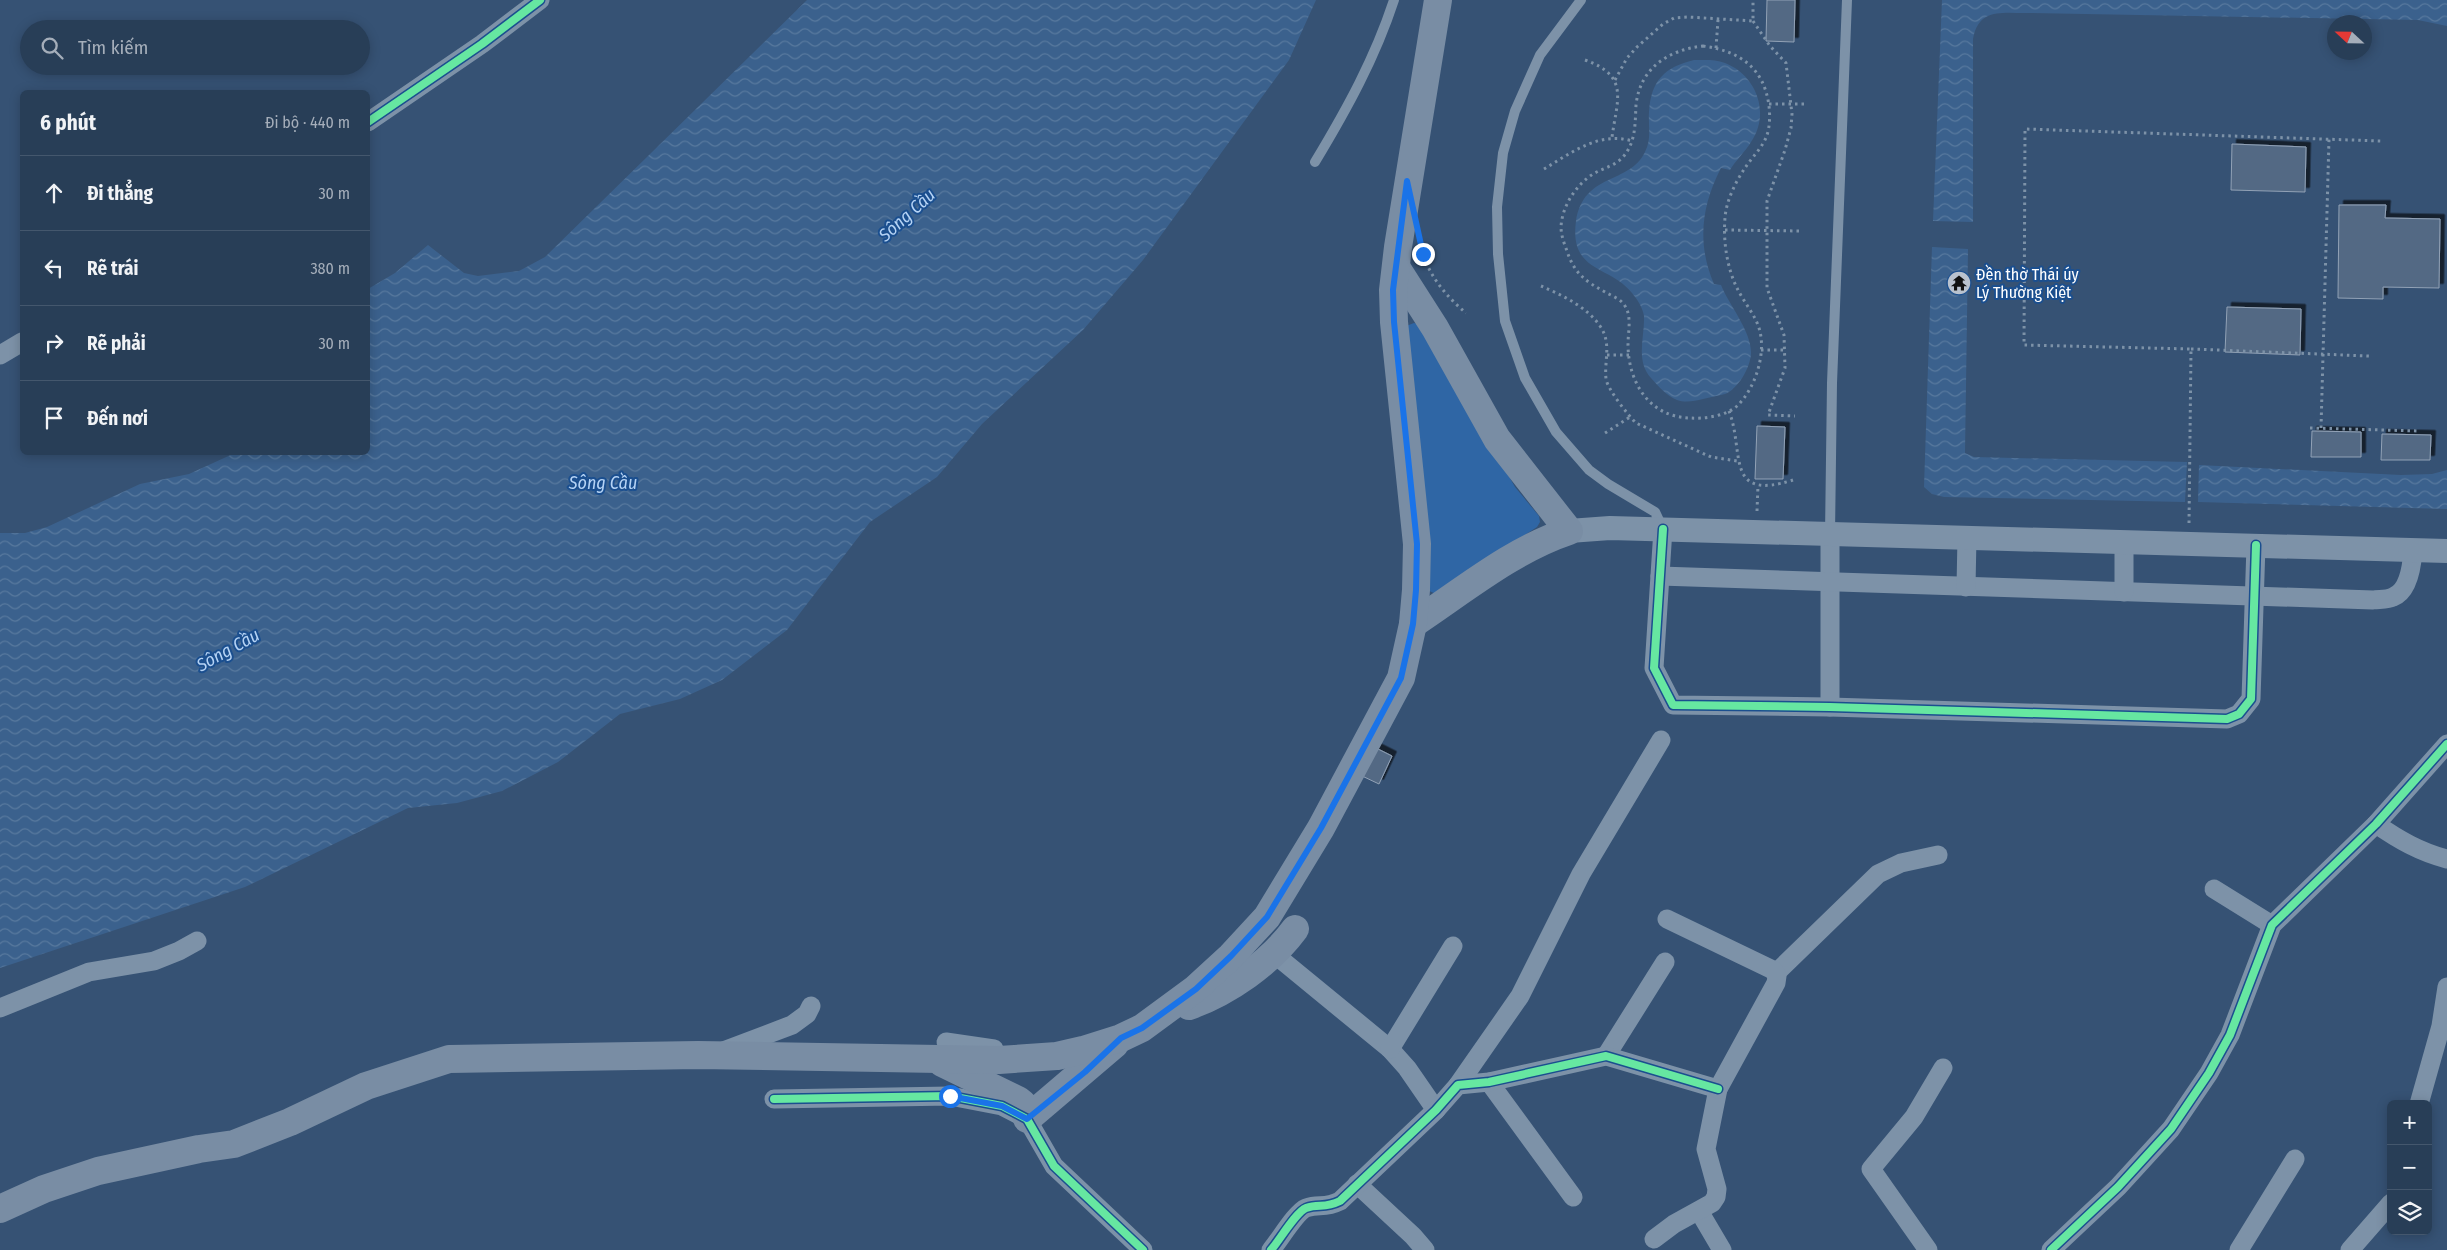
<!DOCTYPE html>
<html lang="vi">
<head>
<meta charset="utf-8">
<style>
  :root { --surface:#283e57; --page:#344961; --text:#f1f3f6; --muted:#a5aeba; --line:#44576d }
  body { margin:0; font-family:"Fira Sans Condensed",sans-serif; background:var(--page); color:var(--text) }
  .controls { position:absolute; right:15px; bottom:15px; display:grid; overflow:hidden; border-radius:8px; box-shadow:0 2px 12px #0003 }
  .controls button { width:45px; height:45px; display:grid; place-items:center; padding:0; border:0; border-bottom:1px solid var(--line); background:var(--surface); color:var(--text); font:25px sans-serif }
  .compass { position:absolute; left:2327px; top:15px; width:45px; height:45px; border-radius:50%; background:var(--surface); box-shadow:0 2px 12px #0003; rotate:292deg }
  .stop { position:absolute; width:15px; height:15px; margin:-11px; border:4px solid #1a73e8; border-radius:50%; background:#fff }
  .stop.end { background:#1a73e8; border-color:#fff; box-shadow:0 1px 5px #0008 }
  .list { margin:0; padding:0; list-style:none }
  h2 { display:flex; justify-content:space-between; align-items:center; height:65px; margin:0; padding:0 20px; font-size:21px }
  h2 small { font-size:16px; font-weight:400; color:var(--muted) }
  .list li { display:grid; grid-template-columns:32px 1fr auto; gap:15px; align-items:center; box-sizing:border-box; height:75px; padding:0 20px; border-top:1px solid var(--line) }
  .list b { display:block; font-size:19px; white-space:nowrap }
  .list em { font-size:16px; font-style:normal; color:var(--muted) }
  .icon { flex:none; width:28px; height:28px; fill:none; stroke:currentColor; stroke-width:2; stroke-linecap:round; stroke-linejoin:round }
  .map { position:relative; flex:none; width:2447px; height:1250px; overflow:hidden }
  .search { position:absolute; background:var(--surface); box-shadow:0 2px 12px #0003; left:20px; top:20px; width:350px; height:55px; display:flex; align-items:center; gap:12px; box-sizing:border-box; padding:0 18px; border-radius:28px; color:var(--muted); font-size:19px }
  .panel { position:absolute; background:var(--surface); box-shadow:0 2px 12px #0003; left:20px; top:90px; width:350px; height:365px; border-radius:8px }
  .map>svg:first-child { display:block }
</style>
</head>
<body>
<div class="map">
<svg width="2447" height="1250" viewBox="0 0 2447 1250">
  <defs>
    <pattern id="water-waves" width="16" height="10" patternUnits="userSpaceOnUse" patternTransform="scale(1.25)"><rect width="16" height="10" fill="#3b618d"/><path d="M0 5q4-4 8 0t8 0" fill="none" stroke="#58799e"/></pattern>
    <filter id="shadow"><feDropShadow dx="4.5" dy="-4.5" stdDeviation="0" flood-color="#0009"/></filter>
  </defs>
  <rect width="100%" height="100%" fill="#365274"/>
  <path fill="#2f66a5" d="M1414,323L1418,324L1428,336L1515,487L1539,516L1540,522L1537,527L1436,594L1425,589L1406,326Z"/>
  <g fill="url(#water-waves)">
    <path d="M807,0H1316L1289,60L1143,260L1083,330L982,424L937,477L870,522L787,630L722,680L680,699L620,714L558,762L502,791L457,803L408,808L245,887L0,968V533H25L47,527L140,484L189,474L235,453L368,452V289L395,273L428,245L464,273L478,276L519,271L545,257Z"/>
    <path d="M1942,0H2447V26L2418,20L2032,13C2005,14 1979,6 1973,39V222L1933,221Z"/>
    <path d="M1694,60C1704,60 1715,59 1725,63C1756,75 1771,113 1751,142C1745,152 1736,160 1730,170L1721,168C1701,206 1697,245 1714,284L1721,285C1729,305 1752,332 1751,354C1750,368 1738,389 1725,394C1718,396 1710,397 1703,399C1694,401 1686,403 1677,400C1667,396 1658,386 1651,378C1635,361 1645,336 1644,316C1643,308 1637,299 1632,293C1610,265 1569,273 1576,221C1584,172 1629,185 1645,152C1652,138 1648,126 1649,112C1651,80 1665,67 1694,60Z"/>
    <path d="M1932,247L1968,249L1965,453L1974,457L2187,462L2185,502L1944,497L1932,494L1924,487Z"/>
    <path d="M2199,465L2401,475L2432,474L2447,470V509L2198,502Z"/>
  </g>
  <g fill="#526984" stroke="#92a2b6" filter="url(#shadow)">
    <path d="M1767,0H1795L1794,42L1766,41Z"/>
    <path d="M2232,144L2306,147L2305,192L2231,190Z"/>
    <path d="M2339,205H2386L2385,218L2440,219L2439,288L2383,287V299L2338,298Z"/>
    <path d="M2227,307L2301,309L2300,355L2225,352Z"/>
    <path d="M1757,426L1785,427L1783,479H1755Z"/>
    <path d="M2312,431L2361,432V457H2311Z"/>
    <path d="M2382,434L2431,435L2430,460H2381Z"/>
    <path d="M1374,747L1392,756L1379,784L1360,775Z"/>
  </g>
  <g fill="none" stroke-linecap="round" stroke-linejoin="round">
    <g stroke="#7d92a8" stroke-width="3" stroke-dasharray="2.5 4" stroke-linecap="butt">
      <path d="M1753,21L1770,46L1786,63L1792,114L1791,128L1785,150L1767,201V288L1784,335L1785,368L1768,415L1795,416"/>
      <path d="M1703,46C1739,51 1764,67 1769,106C1770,115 1770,126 1767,135C1763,147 1752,157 1745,168C1736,181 1726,201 1725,218C1723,241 1727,269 1738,290C1744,302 1755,315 1759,328C1767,353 1755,389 1737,406C1726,416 1704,419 1690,418C1649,417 1628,382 1628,344C1628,332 1632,317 1625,306C1621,299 1612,296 1605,292C1585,281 1574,273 1567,251C1564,243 1561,235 1561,227C1562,206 1576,185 1593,174C1603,168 1615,166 1623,157C1636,142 1635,124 1636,105C1640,68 1668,50 1703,46Z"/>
      <path d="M1716,48L1718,20"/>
      <path d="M1585,60C1630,76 1617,100 1612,137"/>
      <path d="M1615,80L1627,58L1637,47L1663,24L1674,18L1688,17L1753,21V0"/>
      <path d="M1769,104H1805"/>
      <path d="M1544,169C1571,153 1599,131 1632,141"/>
      <path d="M1725,230L1801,231"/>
      <path d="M1422,250C1428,275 1447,297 1466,313"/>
      <path d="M1541,286C1562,295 1587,307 1600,326C1612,343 1604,361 1606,379C1608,390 1628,415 1636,423L1711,457L1737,461"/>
      <path d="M2191,349L2369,356"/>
      <path d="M1761,350H1785"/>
      <path d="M1607,355H1629"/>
      <path d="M1729,411C1745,452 1724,502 1793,480"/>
      <path d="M2310,428L2419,431"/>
      <path d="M2321,428L2329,139"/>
      <path d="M1605,433L1630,417"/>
      <path d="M1757,511L1758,485"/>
      <path d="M2189,523L2191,349L2024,345L2025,129L2381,141"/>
    </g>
    <g stroke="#7d92a8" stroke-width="10">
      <path d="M1581,0L1540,55L1515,111L1503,153L1497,207L1498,254L1505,321L1525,378L1556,432L1589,470L1608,484L1655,512L1663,529"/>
      <path d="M1315,162C1347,109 1375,58 1394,0"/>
      <path d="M1830,534L1832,383L1847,0"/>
    </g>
    <g stroke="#7d92a8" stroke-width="19">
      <path d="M368,122L482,44L540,0"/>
      <path d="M0,355L22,342"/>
      <path d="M1663,529L1654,668L1673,705L1830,707L2227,719L2239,714L2251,699L2256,545"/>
      <path d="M1830,534V707"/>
      <path d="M1660,576L2373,600C2379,599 2387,600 2393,597C2409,591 2412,565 2413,550"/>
      <path d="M1966,587L1967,537"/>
      <path d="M2124,592V541"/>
      <path d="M2376,824C2399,840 2420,852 2447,859"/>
      <path d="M2214,889L2272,925"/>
      <path d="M1273,953L1390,1049L1407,1068L1436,1110"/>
      <path d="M1776,973L1878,874L1901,863L1938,855"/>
      <path d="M0,1008L89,972L154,961L179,951L197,941"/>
      <path d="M946,1042L994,1049"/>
      <path d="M1390,1049L1453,946"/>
      <path d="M721,1052L792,1025L807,1014L811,1006"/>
      <path d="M1606,1056L1665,962"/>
      <path d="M1489,1082L1573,1197"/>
      <path d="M1458,1085L1520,996L1581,874L1661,740"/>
      <path d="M774,1099L950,1096L1002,1106L1027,1119L1054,1166L1143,1250"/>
      <path d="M2419,1104L2441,1026L2447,987"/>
      <path d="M1357,1184L1413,1236L1425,1250"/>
      <path d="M1699,1211L1722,1250"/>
      <path d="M1654,1239L1674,1224L1712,1203L1716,1197L1717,1189L1706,1149L1718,1089L1776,983L1777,976L1773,970L1667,919"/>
      <path d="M1271,1250C1279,1241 1296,1212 1306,1208C1319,1203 1324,1209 1340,1201L1436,1110L1458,1085L1489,1082L1606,1056L1718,1089"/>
      <path d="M1928,1250L1871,1169L1914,1117L1943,1068"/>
      <path d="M2051,1250L2118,1187L2171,1129L2209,1073L2230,1035L2272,925L2376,824L2447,744"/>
      <path d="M2239,1250L2295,1159"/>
      <path d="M2350,1250L2391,1203"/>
    </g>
    <path stroke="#7d92a8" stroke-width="24" d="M1569,531L1610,528L2447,551"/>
    <g stroke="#798da4" stroke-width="28">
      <path d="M1396,267L1435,328L1497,439L1569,531C1512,550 1463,591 1413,624"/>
      <path d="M1189,1006C1228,992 1270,963 1295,929"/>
      <path d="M942,1063L1018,1100L1023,1104L1027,1119L1115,1044"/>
      <path d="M0,1209L44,1189L98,1171L199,1149L234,1144L290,1122L366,1086L449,1059L698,1055L999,1060L1057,1056L1083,1050L1121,1038L1142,1028L1195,989L1231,956L1267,917L1321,828L1401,678L1413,624L1416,590L1417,544L1394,322L1393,290L1398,247L1438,0"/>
    </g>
    <g stroke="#1b4f8f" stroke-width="11">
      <g id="cycleway">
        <path d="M368,122L482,44L540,0"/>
        <path d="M1663,529L1654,668L1673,705L1830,707L2227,719L2239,714L2251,699L2256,545"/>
        <path d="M774,1099L950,1096L1002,1106L1027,1119L1054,1166L1143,1250"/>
        <path d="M1271,1250C1279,1241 1296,1212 1306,1208C1319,1203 1324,1209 1340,1201L1436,1110L1458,1085L1489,1082L1606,1056L1718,1089"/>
        <path d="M2051,1250L2118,1187L2171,1129L2209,1073L2230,1035L2272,925L2376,824L2447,744"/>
      </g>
    </g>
    <use href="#cycleway" stroke="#66e7a1" stroke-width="8"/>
  </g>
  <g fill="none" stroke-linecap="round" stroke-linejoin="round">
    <path stroke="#1a73e8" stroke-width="6" d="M950,1096L1002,1106L1027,1119L1085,1072L1121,1038L1142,1028L1196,989L1231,956L1267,917L1321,828L1401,678L1413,624L1416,590L1417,544L1394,322L1393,290L1407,181L1423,254"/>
  </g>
  <defs>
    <g id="temple-disc" transform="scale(1.25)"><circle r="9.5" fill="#b9c2ce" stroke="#1b4f8f"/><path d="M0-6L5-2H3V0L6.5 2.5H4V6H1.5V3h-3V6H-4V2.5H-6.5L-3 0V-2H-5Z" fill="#111"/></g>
  </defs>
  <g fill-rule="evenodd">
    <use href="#temple-disc" x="1959" y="283"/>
  </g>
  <g text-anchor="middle" stroke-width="4" stroke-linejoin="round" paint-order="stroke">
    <g font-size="16" fill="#fff" stroke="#1b4f8f" text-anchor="start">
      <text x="1976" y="280">Đền thờ Thái úy<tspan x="1976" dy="18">Lý Thường Kiệt</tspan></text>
    </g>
    <g font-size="18" font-style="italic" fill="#b5d3f5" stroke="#1b4f8f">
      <text transform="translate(907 215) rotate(-42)" y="6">Sông Cầu</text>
      <text x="603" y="489">Sông Cầu</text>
      <text transform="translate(228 650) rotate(-29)" y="6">Sông Cầu</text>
    </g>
  </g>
</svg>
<div class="controls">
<button>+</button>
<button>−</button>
<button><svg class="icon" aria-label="layers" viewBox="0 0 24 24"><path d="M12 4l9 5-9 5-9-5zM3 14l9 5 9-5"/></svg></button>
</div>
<svg class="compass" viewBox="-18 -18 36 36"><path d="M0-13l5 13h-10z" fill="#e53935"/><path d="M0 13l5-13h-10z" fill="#a5aeba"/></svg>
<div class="stop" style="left:950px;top:1096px"></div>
<div class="stop end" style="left:1423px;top:254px"></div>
<div class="search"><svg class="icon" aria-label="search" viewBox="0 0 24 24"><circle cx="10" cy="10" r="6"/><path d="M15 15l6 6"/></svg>Tìm kiếm</div>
<section class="panel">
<h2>6 phút<small>Đi bộ · 440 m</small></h2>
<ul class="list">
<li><svg class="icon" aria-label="ahead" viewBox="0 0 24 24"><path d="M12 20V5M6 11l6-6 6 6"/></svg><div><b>Đi thẳng</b></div><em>30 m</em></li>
<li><svg class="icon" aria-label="left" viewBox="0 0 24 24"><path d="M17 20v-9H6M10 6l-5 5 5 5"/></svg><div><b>Rẽ trái</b></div><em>380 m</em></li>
<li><svg class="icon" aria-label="right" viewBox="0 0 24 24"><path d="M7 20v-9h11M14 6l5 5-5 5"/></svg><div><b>Rẽ phải</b></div><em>30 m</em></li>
<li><svg class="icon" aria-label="arrive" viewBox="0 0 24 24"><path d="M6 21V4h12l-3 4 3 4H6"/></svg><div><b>Đến nơi</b></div></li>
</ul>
</section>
</div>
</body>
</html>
